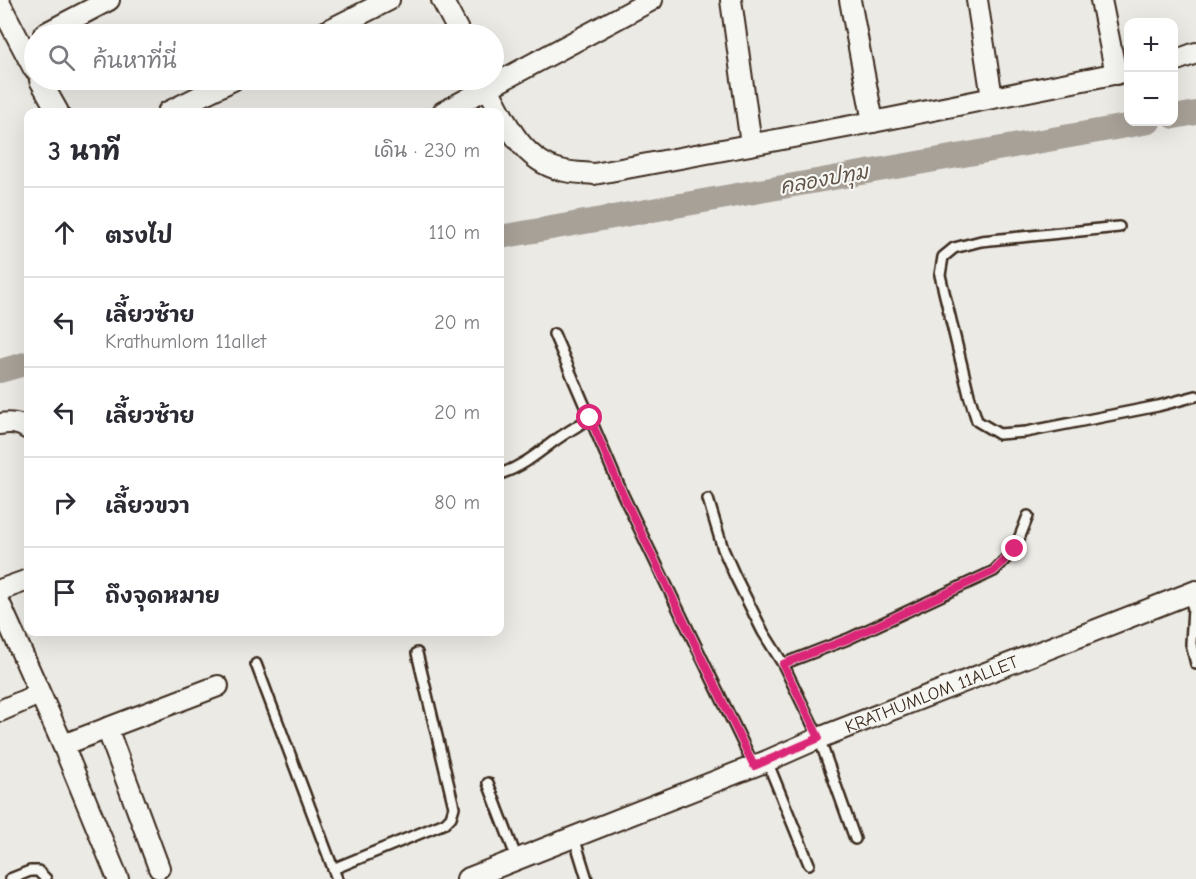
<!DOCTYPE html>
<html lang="th">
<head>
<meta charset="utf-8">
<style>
  :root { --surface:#fff; --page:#f7f7f7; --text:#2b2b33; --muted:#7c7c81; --line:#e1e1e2 }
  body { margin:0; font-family:"Comic Neue","Playpen Sans Thai",sans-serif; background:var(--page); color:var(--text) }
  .controls { position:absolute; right:18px; top:18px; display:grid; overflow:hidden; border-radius:12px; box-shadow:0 6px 24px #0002 }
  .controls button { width:54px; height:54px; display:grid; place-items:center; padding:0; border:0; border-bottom:2px solid var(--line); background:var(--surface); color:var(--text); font:30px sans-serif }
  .stop { position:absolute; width:18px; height:18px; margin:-14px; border:4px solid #db2777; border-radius:50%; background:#fff }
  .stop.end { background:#db2777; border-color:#fff; box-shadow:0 2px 6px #0008 }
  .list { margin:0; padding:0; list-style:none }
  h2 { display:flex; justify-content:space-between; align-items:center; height:78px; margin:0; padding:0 24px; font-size:26px }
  h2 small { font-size:20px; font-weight:400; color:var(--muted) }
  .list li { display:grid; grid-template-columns:39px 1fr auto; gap:18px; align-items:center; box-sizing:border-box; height:90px; padding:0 24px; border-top:2px solid var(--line) }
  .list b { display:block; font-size:22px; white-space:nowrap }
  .list p { margin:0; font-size:20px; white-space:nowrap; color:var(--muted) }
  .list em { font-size:20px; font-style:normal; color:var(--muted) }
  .icon { flex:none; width:33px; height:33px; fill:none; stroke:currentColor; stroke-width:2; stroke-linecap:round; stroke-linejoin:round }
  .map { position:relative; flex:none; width:1196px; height:879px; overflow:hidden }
  .search { position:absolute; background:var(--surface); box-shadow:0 6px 24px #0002; left:24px; top:24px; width:480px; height:66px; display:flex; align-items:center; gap:15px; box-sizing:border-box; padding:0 21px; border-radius:33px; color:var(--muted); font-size:22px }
  .panel { position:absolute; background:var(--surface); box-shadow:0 6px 24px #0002; left:24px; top:108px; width:480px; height:528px; border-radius:12px }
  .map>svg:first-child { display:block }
</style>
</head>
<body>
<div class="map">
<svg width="1196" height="879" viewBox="0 0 1196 879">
  <rect width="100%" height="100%" fill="#ebeae5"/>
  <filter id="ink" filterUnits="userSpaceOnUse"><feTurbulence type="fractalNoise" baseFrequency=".0167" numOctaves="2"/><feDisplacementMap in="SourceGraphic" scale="12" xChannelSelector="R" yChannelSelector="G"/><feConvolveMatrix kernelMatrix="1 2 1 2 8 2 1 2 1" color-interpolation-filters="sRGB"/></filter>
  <g filter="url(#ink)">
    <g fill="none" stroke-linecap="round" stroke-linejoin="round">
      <g stroke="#a8a198" stroke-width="24">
        <path d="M1174,117L1196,113"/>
        <path d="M500,237L1149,122"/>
        <path d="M0,371L28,363"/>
      </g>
      <g stroke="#3b2a1e" stroke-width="14">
        <g id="lane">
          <path d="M1119,227L981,241L954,248L943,257L940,275L969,395L977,421L999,434L1026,432L1158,406L1196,396"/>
          <path d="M554,334L623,495L754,766"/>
          <path d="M500,474C521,467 536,455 553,442C565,433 578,426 590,418"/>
          <path d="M708,499L723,549L735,576L763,632L783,664L848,639L994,571L1015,549L1028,516"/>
          <path d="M1188,594L1193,608L1191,644L1196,664"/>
          <path d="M256,664L337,879"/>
          <path d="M783,664L819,738L855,839"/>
          <path d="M767,761L809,864"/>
          <path d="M488,783L517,859"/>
          <path d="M574,837L587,879"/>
          <path d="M333,869L445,823L451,817L454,807L417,653"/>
          <path d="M10,879L30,871H38L46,879"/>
        </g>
      </g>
      <g stroke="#3b2a1e" stroke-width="24">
        <g id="street">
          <path d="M442,0L460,34"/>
          <path d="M731,0L751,144"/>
          <path d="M850,0L873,122"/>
          <path d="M977,0L992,98"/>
          <path d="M1101,0L1116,74"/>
          <path d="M0,4L34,69"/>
          <path d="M44,34L109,0"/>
          <path d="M321,34L389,0"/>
          <path d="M1174,61L1196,53"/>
          <path d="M40,80L58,112"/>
          <path d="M484,80C501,113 520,161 561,170C572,173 584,173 594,174L873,122L1128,71"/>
          <path d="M168,112L233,80"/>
          <path d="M443,112L652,0"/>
          <path d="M0,424C11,422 19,423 28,429"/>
          <path d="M0,590L28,580"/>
          <path d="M0,604L63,745L118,879"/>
          <path d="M0,711L39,694"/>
          <path d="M107,728L159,868"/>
          <path d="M63,745L218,686"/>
          <path id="s1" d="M467,879L767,761L819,738L1196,591"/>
        </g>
      </g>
      <use href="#lane" stroke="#f6f6f2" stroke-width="9"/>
      <use href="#street" stroke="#f6f6f2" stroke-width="20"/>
    </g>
  </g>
  <g fill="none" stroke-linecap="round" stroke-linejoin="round" filter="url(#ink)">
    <path stroke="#db2777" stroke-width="8" d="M590,418L623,495L754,766L819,738L783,664L848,639L994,571L1015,549"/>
  </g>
  <g text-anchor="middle" stroke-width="4.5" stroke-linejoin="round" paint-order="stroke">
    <g font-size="18" fill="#3b2a1e" stroke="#f6f6f2">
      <text dy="6" stroke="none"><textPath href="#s1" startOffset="500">KRATHUMLOM 11ALLET</textPath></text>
    </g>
    <g font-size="20" font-style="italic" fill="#615449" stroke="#f6f6f2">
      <text transform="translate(824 179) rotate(-10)" y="7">คลองปทุม</text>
    </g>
  </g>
</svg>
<div class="controls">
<button>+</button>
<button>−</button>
</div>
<div class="stop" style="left:590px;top:418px"></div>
<div class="stop end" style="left:1015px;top:549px"></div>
<div class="search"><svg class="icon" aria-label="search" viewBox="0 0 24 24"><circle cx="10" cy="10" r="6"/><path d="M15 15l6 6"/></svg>ค้นหาที่นี่</div>
<section class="panel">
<h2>3 นาที<small>เดิน · 230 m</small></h2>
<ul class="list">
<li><svg class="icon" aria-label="ahead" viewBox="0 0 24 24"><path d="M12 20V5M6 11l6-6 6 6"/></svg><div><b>ตรงไป</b></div><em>110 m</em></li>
<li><svg class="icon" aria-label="left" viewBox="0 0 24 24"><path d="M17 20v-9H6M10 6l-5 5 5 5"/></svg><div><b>เลี้ยวซ้าย</b><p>Krathumlom 11allet</p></div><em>20 m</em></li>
<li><svg class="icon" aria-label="left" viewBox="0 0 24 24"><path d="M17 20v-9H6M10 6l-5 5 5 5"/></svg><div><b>เลี้ยวซ้าย</b></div><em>20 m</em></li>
<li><svg class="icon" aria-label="right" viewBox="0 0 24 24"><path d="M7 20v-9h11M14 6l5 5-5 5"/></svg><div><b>เลี้ยวขวา</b></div><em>80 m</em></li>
<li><svg class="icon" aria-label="arrive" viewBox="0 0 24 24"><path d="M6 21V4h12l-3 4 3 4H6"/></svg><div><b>ถึงจุดหมาย</b></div></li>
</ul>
</section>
</div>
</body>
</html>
